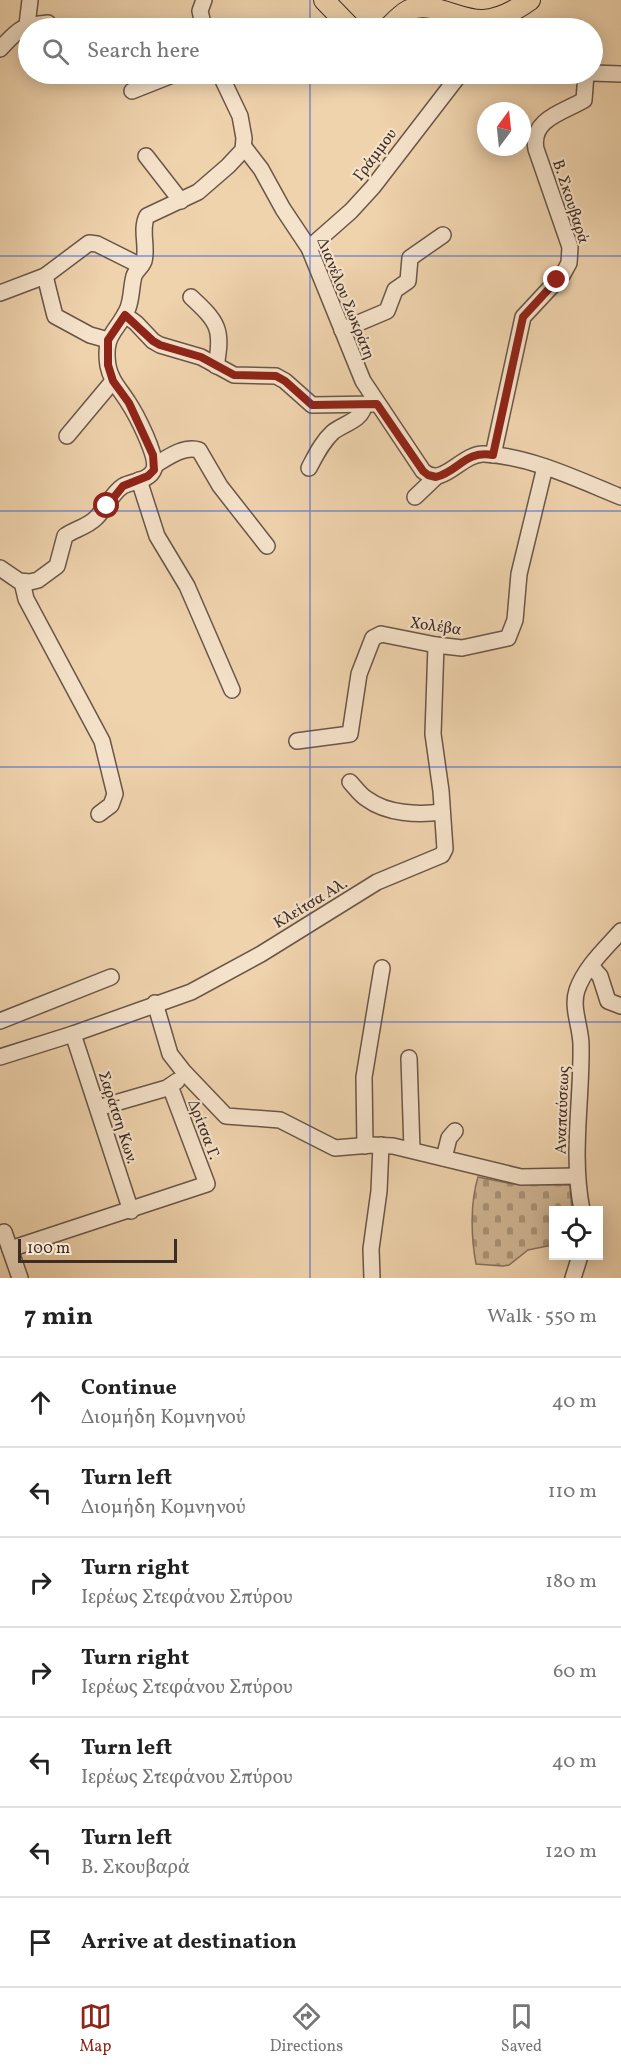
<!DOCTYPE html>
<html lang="en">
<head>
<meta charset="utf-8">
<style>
  :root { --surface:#fff; --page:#f6f6f6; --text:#222; --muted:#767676; --line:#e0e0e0; --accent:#8f2418 }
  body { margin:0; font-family:Vollkorn,serif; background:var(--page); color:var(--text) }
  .controls { position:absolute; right:18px; bottom:18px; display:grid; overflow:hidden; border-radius:0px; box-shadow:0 3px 15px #0003 }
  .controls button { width:54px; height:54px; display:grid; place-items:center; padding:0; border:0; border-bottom:2px solid var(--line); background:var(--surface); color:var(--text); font:30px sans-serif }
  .compass { position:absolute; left:477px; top:102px; width:54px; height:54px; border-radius:50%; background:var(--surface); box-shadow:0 3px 15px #0003; rotate:15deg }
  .scale { position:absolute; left:18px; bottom:15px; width:159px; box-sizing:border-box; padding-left:6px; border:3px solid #3d2c26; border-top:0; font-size:16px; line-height:21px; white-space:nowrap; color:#3d2c26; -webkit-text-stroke:4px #f5e2ca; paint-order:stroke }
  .stop { position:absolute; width:18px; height:18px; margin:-14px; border:4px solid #8f2418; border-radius:50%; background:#fff }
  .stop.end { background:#8f2418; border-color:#fff; box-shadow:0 2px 6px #0008 }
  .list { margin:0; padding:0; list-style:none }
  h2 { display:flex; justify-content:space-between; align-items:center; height:78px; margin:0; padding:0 24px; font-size:26px }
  h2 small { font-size:20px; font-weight:400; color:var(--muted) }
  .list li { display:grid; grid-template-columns:39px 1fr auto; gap:18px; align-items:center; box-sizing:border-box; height:90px; padding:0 24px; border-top:2px solid var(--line) }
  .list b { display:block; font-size:22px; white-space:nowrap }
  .list p { margin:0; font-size:20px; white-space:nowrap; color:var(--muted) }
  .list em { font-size:20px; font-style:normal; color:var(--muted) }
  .icon { flex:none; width:33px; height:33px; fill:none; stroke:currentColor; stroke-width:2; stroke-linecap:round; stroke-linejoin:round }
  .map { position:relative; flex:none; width:621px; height:1278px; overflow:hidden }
  .search { position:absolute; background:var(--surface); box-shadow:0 3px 15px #0003; left:18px; right:18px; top:18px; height:66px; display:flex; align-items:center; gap:15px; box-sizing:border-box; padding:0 21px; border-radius:33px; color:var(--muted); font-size:22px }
  .sheet { height:708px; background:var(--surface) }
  nav { display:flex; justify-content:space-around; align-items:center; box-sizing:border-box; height:84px; border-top:2px solid var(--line); background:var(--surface); font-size:16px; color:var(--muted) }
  nav a { display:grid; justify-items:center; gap:3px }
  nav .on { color:var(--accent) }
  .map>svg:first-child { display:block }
</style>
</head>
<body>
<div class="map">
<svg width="621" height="1278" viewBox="0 0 621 1278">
  <defs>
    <pattern id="cemetery-stones" width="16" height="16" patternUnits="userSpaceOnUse" patternTransform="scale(1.5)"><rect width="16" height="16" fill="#d1b796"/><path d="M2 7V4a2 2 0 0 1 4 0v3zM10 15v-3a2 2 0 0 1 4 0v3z" fill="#ab957a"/></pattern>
  </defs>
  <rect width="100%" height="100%" fill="#efd3ad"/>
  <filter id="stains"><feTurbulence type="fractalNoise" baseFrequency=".00333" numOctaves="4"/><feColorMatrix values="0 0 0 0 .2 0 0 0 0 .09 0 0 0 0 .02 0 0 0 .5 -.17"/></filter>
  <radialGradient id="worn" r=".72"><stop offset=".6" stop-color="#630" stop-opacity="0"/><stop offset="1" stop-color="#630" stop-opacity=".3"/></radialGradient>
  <path fill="url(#cemetery-stones)" stroke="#87725e" stroke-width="1.5" d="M478,1177L513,1184L570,1185L572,1210H554L553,1245L528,1250L509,1265L503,1266L476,1264C471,1237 470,1203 478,1177Z"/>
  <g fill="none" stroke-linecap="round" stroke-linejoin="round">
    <g stroke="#6a5648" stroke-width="18">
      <g id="minor">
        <path d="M204,0L200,11L204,28"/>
        <path d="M27,25L30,0"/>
        <path d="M0,49C18,30 21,25 48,23"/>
        <path d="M592,73L621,74"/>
        <path d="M132,91L175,74"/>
        <path d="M244,147L261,169L283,209L309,248L363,381L423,471C443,489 461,453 484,454C530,456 579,480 621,497"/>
        <path d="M146,156L181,201"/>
        <path d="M309,248L351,211L373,187L460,74"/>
        <path d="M45,276L89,243L97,244L141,266"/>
        <path d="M0,293L45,276L55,316L90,335L108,340"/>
        <path d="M191,297C218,322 223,329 216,366"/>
        <path d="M125,315L136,323L153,341L160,345L201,357L234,375L276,376L285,381L312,405L377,404"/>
        <path d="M342,330L387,311L395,290L408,281L410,258L443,235"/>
        <path d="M67,436L113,381"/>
        <path d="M493,455L523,317L563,274L569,263L570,247L536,149C530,119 564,112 584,100L586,74"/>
        <path d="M155,465C167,458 184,445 199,450L220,486L267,546"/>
        <path d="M309,468C316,455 322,442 333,432C343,424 363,420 364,405"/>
        <path d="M139,480L157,536L187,586L232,690"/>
        <path d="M415,497L436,477"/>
        <path d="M0,568L19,581L30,582L38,580L57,566L65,536C75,529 87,527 96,518C105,509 112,493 123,486C132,481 150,481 154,469C158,456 136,414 128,402C120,389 111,381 108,366C103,333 117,333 128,308C132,297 131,287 134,276C136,270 142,267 144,261C148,246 140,230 147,216L198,192L228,166L243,150L244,138L240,116L220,74"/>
        <path d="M22,582L26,599L102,741L115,794L111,805L99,814"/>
        <path d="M297,741L350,734L359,674L373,638L381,634L436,645L462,648L508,638L515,620L519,574L545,467"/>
        <path d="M350,782C355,787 360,795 367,799C387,814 418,815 442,812"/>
        <path d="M591,966L600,976L608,1001L621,1006"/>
        <path d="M155,1003L170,1054L184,1072L226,1116L280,1120L335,1148L371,1145L393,1146L521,1177L577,1176"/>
        <path d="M0,1021L111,977"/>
        <path d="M73,1034L131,1211"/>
        <path d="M0,1057L73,1034L191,992L261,954L377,882L442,855L445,849L441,791L433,734L436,645"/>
        <path d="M409,1058L412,1150"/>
        <path d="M98,1108L167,1088L177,1081"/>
        <path d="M365,1146L364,1077L382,968"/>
        <path d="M444,1158L449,1138L455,1131"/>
        <path d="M582,1210C571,1156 582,1099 581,1045C581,1027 571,1008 577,990C585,967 606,948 621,931"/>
        <path d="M4,1232L20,1278"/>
        <path d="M10,1249L207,1184L170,1086"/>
        <path d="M372,1278L371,1249L379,1191L381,1145"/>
        <path d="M573,1278L580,1256"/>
      </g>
    </g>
    <g stroke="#3d2c26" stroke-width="22">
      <g id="major">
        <path d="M324,0L351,28"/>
        <path d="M388,28C394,22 401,14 409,10C432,0 459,21 483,20C500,19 516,10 530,0"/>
      </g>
    </g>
    <use href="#minor" stroke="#f5e2ca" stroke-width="15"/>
    <use href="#major" stroke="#efd3ad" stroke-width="20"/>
  </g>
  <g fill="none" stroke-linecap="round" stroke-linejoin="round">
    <path stroke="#8f2418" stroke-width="8" d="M107,506L123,486L148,476L154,470L153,455L129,403L113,381L108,365V340L125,315L153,341L160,345L201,357L234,375L276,376L285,381L312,405L377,404L423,471L428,475L436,477C459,471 465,450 493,455L523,317L557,280"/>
  </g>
  <path fill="none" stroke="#1d4ed8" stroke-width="1.5" stroke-opacity="0.55" d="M310,0V28M310,74V1278M0,256H621M0,511H621M0,767H621M0,1022H621"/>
  <g text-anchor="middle" stroke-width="4.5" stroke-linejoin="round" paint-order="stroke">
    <g font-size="16" fill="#3d2c26" stroke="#f5e2ca">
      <text transform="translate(374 154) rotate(-53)" y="6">Γράμμου</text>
      <text transform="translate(572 201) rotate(72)" y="6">Β. Σκουβαρά</text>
      <text transform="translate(347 298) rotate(68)" y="6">Διανέλου Σωκράτη</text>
      <text transform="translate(436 625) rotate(8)" y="6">Χολέβα</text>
      <text transform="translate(310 902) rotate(-31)" y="6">Κλείτσα Αλ.</text>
      <text transform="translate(561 1110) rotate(-88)" y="6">Αναπαύσεως</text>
      <text transform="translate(119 1117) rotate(72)" y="6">Σαράτση Κων.</text>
      <text transform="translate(205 1129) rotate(69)" y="6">Δρίτσα Γ.</text>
    </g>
  </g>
  <rect width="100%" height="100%" filter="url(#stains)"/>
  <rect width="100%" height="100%" fill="url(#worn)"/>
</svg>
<div class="controls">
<button><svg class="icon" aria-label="locate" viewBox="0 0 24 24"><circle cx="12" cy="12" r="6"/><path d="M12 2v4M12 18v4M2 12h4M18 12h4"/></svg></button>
</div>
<svg class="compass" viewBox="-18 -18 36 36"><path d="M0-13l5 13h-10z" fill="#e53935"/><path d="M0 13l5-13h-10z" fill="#767676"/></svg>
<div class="scale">100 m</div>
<div class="stop" style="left:107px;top:506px"></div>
<div class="stop end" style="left:557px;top:280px"></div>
<div class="search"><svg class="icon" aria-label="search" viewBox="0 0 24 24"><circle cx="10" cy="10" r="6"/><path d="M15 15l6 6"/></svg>Search here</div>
</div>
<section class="sheet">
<h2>7 min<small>Walk · 550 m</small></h2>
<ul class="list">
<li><svg class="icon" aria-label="ahead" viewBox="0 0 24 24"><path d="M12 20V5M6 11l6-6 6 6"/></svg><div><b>Continue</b><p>Διομήδη Κομνηνού</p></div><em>40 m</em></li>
<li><svg class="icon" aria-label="left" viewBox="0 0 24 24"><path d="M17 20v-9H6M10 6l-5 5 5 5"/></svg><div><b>Turn left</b><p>Διομήδη Κομνηνού</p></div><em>110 m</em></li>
<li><svg class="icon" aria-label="right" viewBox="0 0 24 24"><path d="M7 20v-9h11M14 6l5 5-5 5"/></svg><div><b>Turn right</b><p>Ιερέως Στεφάνου Σπύρου</p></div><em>180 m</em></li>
<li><svg class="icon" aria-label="right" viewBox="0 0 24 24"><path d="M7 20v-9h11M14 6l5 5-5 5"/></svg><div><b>Turn right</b><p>Ιερέως Στεφάνου Σπύρου</p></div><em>60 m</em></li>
<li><svg class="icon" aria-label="left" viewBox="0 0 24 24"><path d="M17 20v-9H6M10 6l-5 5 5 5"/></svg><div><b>Turn left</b><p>Ιερέως Στεφάνου Σπύρου</p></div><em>40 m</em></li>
<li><svg class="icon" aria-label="left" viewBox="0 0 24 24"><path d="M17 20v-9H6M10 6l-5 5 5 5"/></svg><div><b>Turn left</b><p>Β. Σκουβαρά</p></div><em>120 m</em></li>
<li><svg class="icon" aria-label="arrive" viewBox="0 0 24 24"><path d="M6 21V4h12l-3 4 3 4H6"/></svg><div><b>Arrive at destination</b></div></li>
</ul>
</section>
<nav>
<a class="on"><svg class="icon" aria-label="map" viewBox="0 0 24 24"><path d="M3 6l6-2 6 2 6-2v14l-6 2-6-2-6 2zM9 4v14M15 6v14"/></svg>Map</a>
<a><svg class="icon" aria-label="directions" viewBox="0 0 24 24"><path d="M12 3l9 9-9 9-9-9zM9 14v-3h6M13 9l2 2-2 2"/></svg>Directions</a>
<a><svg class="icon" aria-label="saved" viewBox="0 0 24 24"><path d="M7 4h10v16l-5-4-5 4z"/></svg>Saved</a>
</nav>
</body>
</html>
